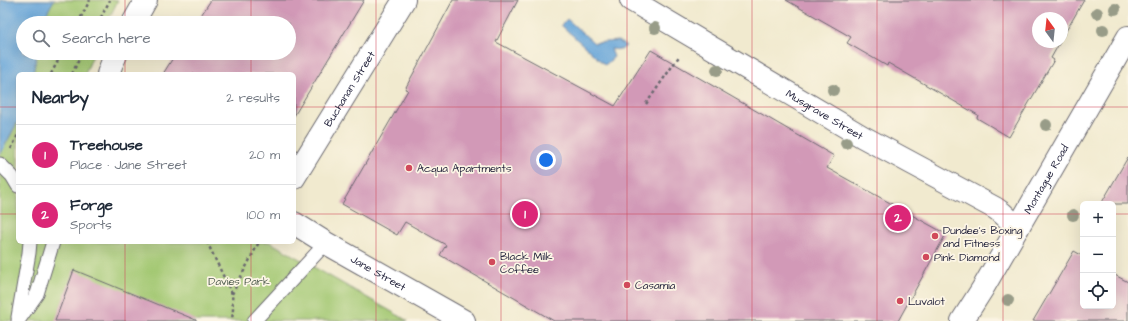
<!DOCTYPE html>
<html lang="en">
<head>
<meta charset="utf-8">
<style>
  :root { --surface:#fff; --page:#f6f6f7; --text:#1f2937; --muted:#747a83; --line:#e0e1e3; --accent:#db2777 }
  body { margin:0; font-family:"Architects Daughter",sans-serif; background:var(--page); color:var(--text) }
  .controls { position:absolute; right:12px; bottom:12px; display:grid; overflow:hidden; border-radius:6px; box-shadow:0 4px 16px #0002 }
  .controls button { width:36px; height:36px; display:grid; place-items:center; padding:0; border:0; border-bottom:1px solid var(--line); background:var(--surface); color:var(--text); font:20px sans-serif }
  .compass { position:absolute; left:1032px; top:12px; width:36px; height:36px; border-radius:50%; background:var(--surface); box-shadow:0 4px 16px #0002; rotate:345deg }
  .you { position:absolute; left:546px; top:160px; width:14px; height:14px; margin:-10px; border:3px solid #fff; border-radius:50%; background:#1a73e8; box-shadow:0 0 0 6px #1a73e833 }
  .badge { display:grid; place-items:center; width:26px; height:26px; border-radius:50%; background:var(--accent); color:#fff; font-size:13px; font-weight:700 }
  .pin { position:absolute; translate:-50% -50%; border:2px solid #fff; box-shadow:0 1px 4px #0006 }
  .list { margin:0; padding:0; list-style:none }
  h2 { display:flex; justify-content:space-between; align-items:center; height:52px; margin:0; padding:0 16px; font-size:17px }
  h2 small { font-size:13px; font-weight:400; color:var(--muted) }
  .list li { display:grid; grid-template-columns:26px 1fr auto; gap:12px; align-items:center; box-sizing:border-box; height:60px; padding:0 16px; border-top:1px solid var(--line) }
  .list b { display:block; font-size:15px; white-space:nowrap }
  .list p { margin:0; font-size:13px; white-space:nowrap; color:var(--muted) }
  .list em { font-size:13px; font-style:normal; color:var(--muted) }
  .icon { flex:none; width:22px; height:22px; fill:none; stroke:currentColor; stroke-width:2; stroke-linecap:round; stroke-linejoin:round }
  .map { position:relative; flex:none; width:1128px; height:321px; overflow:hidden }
  .search { position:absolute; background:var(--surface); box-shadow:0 4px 16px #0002; left:16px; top:16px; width:280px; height:44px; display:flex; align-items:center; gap:10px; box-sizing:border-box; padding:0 14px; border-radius:22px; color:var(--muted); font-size:15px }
  .panel { position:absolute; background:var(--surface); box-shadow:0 4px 16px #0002; left:16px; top:72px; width:280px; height:172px; border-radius:6px }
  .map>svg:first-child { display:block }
</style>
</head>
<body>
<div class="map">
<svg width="1128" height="321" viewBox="0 0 1128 321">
  <rect width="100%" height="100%" fill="#fcf5e5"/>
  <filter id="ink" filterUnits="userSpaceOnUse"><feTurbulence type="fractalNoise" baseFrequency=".025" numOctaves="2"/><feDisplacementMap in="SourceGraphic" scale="8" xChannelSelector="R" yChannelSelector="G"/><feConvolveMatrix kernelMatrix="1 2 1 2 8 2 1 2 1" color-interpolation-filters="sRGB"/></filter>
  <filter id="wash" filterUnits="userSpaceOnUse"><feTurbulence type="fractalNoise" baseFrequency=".012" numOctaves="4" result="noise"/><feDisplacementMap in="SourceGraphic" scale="16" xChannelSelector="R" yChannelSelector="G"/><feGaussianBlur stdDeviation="0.9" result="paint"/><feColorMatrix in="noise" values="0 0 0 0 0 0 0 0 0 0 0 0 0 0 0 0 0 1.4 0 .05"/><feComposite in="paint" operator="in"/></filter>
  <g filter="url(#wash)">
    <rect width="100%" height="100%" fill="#f1eacf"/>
    <g fill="#a3c872" stroke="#627556">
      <path d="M54,0H118L107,23H43L44,18Z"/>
      <path d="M37,53H94L85,74H33Z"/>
      <path d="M18,121V242H270L408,321H0V155Z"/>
    </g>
    <g fill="#67a6d9" stroke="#44648a">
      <path d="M0,0H54L44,18L43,23H23V53H37L33,74H18V121L0,155Z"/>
      <path d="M567,19L594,43L618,41L626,46L621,50L611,49L614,57L605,65L561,25Z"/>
    </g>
    <g id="blocks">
      <g fill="#d299b7">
        <path d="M211,0H364L294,116V74H163L176,53H289V23H196Z"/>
        <path d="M453,0H518L496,42L615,106L651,50L834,156L827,168L946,234L898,321H554L440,255L446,245L405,222L397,235L342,204L408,90L405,89Z"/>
        <path d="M786,0H1084L1062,38V18H1038V42H1060L1051,58L1054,60L1009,137L977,118L978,115L888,63L887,66L847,43L851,37Z"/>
        <path d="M1128,157V204H1101Z"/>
        <path d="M1074,251L1083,256V306H1113V274L1128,282V321H1033Z"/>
        <path d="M74,270L196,320V321H55Z"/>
      </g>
    </g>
  </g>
  <g filter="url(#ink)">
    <use href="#blocks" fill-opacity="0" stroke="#6a686f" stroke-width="1"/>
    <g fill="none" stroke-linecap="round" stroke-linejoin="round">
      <g stroke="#6a686f" stroke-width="15">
        <g id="lane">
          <path d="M0,164L12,176L18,186"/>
          <path d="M18,317L29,253L30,242"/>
          <path d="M18,321L37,294L53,242"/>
          <path d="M254,321L326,243"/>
        </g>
      </g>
      <g stroke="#6a686f" stroke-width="24">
        <g id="street">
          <path id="s1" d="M631,0L863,137L995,208L1002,213L1018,228"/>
          <path d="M133,23L146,0"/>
          <path d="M108,74L112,63L117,53"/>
          <path id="s2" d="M294,178L404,0"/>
          <path id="s3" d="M294,223L326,243L464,321"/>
        </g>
      </g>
      <g stroke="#6a686f" stroke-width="24">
        <g id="secondary">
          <path id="s4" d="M962,321L983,288L1128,37"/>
        </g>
      </g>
      <g stroke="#6a686f" stroke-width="2.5" stroke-dasharray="3 3" stroke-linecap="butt">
        <path d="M78,23L90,0"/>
        <path d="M98,23L110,0"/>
        <path d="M51,74L62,53"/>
        <path d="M72,74L82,53"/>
        <path d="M646,104L680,55"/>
        <path d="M11,149L18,135"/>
        <path d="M207,242L232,294L233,309L232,321"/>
        <path d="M232,294L259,242"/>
      </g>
      <use href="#lane" stroke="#fff" stroke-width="13"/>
      <use href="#street" stroke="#fff" stroke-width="22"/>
      <use href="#secondary" stroke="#fff" stroke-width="22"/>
    </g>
    <g fill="#989c88">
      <circle cx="1115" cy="9" r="6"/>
      <circle cx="1097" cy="13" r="6"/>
      <circle cx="655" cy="28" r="6"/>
      <circle cx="1103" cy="30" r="6"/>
      <circle cx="717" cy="70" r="6"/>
      <circle cx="833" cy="90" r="6"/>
      <circle cx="1046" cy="125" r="6"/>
      <circle cx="846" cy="143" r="6"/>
      <circle cx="1073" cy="215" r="6"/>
      <circle cx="1008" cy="300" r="6"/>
    </g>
  </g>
  <path fill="none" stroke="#d1495b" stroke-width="1" stroke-opacity="0.55" d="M125,0V23M251,0V23M376,0V321M501,0V321M627,0V321M752,0V321M877,0V321M1003,0V321M125,53V74M251,53V74M0,107H18M294,107H1128M0,214H18M294,214H1083M1113,214H1128M125,242V321M251,242V321"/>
  <g fill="#d1495b" stroke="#fcf5e5" stroke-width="1.5">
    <circle cx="409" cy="168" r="4"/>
    <circle cx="935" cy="236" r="4"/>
    <circle cx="926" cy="257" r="4"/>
    <circle cx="492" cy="262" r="4"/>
    <circle cx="627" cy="285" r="4"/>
    <circle cx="900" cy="301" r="4"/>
  </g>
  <g text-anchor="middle" stroke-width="3.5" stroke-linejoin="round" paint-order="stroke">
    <g font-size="11" fill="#22223b" stroke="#fcf5e5">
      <text dy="4" stroke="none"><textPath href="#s2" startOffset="105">Buchanan Street</textPath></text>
      <text dy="4" stroke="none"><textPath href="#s1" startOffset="225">Musgrave Street</textPath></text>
      <text dy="4" stroke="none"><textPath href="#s4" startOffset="165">Montague Road</textPath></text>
      <text dy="4" stroke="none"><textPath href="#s3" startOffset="98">Jane Street</textPath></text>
    </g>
    <g font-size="11" fill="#22223b" stroke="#fcf5e5" text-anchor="start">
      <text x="417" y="172">Acqua Apartments</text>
      <text x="943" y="234">Dundee’s Boxing<tspan x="943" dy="13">and Fitness</tspan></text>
      <text x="500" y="260">Black Milk<tspan x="500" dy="13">Coffee</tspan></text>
      <text x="934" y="261">Pink Diamond</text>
      <text x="635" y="289">Casamia</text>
      <text x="908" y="305">Luvalot</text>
    </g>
    <g font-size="11" fill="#4f5c4e" stroke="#fcf5e5">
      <text x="239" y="285">Davies Park</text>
    </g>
  </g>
</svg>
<div class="controls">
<button>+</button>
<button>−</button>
<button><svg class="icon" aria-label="locate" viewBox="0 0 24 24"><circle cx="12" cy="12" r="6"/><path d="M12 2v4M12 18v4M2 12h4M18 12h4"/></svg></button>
</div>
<svg class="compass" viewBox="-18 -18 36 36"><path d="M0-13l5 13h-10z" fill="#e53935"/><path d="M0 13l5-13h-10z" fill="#747a83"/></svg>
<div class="you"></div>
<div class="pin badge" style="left:525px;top:214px">1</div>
<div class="pin badge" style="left:898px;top:218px">2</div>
<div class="search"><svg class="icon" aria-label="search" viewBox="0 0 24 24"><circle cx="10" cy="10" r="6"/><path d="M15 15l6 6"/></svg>Search here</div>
<section class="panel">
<h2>Nearby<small>2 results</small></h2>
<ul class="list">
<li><span class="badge">1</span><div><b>Treehouse</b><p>Place · Jane Street</p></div><em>20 m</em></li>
<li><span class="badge">2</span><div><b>Forge</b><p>Sports</p></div><em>100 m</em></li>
</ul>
</section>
</div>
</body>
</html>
